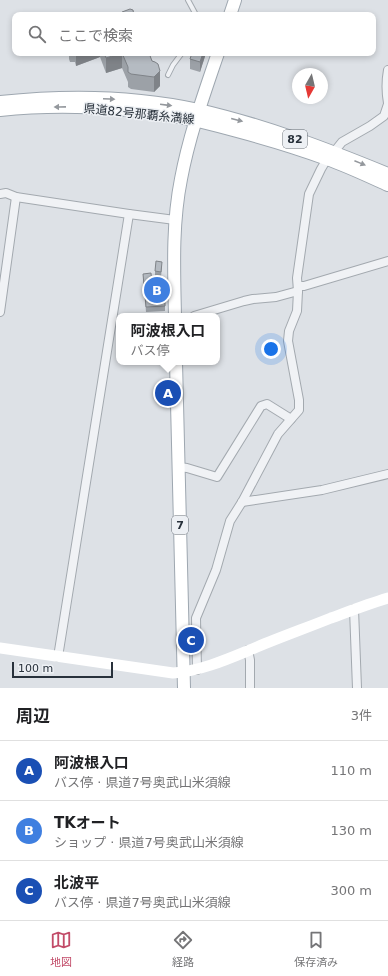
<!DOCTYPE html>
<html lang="ja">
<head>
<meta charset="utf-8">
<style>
  :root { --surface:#fff; --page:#f6f6f6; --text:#202124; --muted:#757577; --line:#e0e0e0; --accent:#c24b68 }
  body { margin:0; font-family:"DejaVu Sans","Noto Sans JP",sans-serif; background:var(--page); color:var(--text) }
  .compass { position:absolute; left:292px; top:68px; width:36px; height:36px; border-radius:50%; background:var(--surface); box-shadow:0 2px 6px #0003; rotate:188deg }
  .scale { position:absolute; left:12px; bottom:10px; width:101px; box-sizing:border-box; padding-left:4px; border:2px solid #28313b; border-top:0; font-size:11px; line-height:14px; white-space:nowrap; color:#28313b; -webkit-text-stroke:3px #edf0f4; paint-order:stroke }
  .you { position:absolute; left:271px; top:349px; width:14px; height:14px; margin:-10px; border:3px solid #fff; border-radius:50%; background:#1a73e8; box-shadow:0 0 0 6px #1a73e833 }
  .badge { display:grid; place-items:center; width:26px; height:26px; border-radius:50%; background:var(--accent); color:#fff; font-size:13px; font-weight:700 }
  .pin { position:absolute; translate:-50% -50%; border:2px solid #fff; box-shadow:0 1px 4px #0006 }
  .popup { position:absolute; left:116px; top:313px; width:104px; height:52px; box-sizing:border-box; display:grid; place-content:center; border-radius:8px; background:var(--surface); filter:drop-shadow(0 1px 3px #0005); font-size:13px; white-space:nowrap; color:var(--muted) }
  .popup b { font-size:15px; color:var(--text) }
  .popup::after { content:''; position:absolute; left:50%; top:100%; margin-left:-8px; border:8px solid transparent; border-top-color:var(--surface) }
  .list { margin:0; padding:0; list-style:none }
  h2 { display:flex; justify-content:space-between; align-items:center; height:52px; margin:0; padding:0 16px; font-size:17px }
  h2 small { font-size:13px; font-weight:400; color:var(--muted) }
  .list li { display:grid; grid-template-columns:26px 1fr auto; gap:12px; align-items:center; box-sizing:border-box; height:60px; padding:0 16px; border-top:1px solid var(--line) }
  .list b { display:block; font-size:15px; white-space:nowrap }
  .list p { margin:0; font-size:13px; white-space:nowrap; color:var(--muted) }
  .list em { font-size:13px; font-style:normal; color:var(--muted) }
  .icon { flex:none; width:22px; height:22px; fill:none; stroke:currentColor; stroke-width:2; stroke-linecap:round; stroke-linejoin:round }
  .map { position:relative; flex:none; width:388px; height:688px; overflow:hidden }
  .search { position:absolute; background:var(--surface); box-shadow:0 2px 6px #0003; left:12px; right:12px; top:12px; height:44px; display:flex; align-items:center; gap:10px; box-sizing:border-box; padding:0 14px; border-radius:8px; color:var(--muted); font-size:15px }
  .sheet { height:232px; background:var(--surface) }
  nav { display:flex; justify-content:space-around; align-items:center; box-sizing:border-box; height:56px; border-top:1px solid var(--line); background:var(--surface); font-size:11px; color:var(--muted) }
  nav a { display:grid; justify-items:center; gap:2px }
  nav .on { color:var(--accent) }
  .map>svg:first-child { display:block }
</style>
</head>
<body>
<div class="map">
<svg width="388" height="688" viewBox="0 0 388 688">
  <rect width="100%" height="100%" fill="#dde1e6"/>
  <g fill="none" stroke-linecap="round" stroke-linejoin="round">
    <g stroke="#a3a9af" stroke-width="6">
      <g id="lane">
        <path d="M188,0L195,13V15"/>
        <path d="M168,75L173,65L182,53"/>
      </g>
    </g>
    <g stroke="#a3a9af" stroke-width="10">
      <g id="street">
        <path d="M388,70C386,81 386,92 388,103"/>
        <path d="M334,152L342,142L370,126L384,116L388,104"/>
        <path d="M0,194L6,193L16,197L129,214L175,220"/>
        <path d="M298,286H304L388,261"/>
        <path d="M0,312L16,197"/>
        <path d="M194,316L244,301L253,299L276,297L298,291"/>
        <path d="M179,467L187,468L217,477L261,406L267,404L291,419"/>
        <path d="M242,502L322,490L388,474"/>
        <path d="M354,609L357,688"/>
        <path d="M248,650L250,660V688"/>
        <path d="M58,657L129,214"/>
        <path d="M197,670L196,618L216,570L230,521L242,502L278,434L299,410V400L288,341L289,331L297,311L298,291L297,278L309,194L321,169L327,159"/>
      </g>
    </g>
    <g stroke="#9ea7b0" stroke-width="14">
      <g id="primary">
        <path d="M230,15L235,0"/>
        <path d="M0,102C65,95 135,96 199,110C264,125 327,149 388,174"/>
        <path d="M0,110C58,104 118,107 175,116C196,120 216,125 237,131C267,139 297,148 327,159C347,166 368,176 388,185"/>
        <path d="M175,316C174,270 172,224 181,179C189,136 204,94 218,53"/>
        <path d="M176,362L184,688"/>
      </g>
    </g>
    <use href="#lane" stroke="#f0f2f5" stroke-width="4"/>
    <use href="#street" stroke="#f0f2f5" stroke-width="8"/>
    <path stroke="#fff" stroke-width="11" d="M0,648L173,673C202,671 230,658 257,647C281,637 306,628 331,618C350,611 368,604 388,598"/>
    <use href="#primary" stroke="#fff" stroke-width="12"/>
  </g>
  <g fill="#9ca1a7">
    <path d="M69,53H149L160,86L154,92L131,89L128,87V82L122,68L106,73L100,57L76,66L75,62H70L69,59Z"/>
    <path d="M206,53L200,72L190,69V59Z"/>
    <path d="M162,267L161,277H155V271Z"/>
    <path d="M143,274L153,296L159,298L165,306V311L146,312Z"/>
  </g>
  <g fill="#7f8388">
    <path d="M76,53H100V57L76,66Z"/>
    <path d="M122,53V68L106,73V58Z"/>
    <path d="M203,53H206L200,72V62Z"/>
    <path d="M160,71V86L154,92V77Z"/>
  </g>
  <g fill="#b5bbc2" stroke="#7f8388">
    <path d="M130,9L133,10L134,15H122V12Z"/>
    <path d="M104,53H122L106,58Z"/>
    <path d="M122,53H149L152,61L155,62L158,64L160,71L154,77L131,74L128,72V67Z"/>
    <path d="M192,53H203L200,62L190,59Z"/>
    <path d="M156,261L162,262L161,272L155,271Z"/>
    <path d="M151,273L153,296L159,295V298H165V306L146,307L143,274Z"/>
  </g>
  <defs><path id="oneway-solid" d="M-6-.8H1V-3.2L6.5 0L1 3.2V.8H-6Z"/></defs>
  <g fill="#94989d">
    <use href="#oneway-solid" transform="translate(109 99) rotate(3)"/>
    <use href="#oneway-solid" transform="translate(166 105) rotate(7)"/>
    <use href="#oneway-solid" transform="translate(60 107) rotate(179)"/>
    <use href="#oneway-solid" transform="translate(237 120) rotate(14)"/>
    <use href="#oneway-solid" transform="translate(360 163) rotate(22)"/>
  </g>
  <g text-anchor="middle" stroke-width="3" stroke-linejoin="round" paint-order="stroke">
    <g fill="#edf0f4" stroke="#636a72" stroke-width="1">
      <rect x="283" y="130" width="24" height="18" rx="3"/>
      <rect x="172" y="516" width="16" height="18" rx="3"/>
    </g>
    <g font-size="11" font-weight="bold" fill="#28313b">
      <text x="295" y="143">82</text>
      <text x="180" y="529">7</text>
    </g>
    <g font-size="12" fill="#28313b" stroke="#edf0f4">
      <text transform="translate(139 114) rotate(6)" y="4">県道82号那覇糸満線</text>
    </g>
  </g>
</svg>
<svg class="compass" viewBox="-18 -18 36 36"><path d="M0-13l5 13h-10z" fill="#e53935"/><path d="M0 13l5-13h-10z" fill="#757577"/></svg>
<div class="scale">100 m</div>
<div class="you"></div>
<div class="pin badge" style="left:168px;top:393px;background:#1a4fb4">A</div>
<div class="popup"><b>阿波根入口</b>バス停</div>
<div class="pin badge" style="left:157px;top:290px;background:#3f7fe0">B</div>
<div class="pin badge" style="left:191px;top:640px;background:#1a4fb4">C</div>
<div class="search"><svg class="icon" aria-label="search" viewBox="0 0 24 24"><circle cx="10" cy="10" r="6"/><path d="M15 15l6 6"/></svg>ここで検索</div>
</div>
<section class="sheet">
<h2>周辺<small>3件</small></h2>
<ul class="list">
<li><span class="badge" style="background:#1a4fb4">A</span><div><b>阿波根入口</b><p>バス停 · 県道7号奥武山米須線</p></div><em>110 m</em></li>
<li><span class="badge" style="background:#3f7fe0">B</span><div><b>TKオート</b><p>ショップ · 県道7号奥武山米須線</p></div><em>130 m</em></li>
<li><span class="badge" style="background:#1a4fb4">C</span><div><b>北波平</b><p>バス停 · 県道7号奥武山米須線</p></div><em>300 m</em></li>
</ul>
</section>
<nav>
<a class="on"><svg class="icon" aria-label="map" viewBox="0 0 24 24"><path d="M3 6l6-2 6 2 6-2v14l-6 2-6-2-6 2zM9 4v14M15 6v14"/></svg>地図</a>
<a><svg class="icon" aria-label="directions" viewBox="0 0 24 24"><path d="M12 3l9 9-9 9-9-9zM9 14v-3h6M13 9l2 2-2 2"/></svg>経路</a>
<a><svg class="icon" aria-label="saved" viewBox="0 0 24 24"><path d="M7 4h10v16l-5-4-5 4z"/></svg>保存済み</a>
</nav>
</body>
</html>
